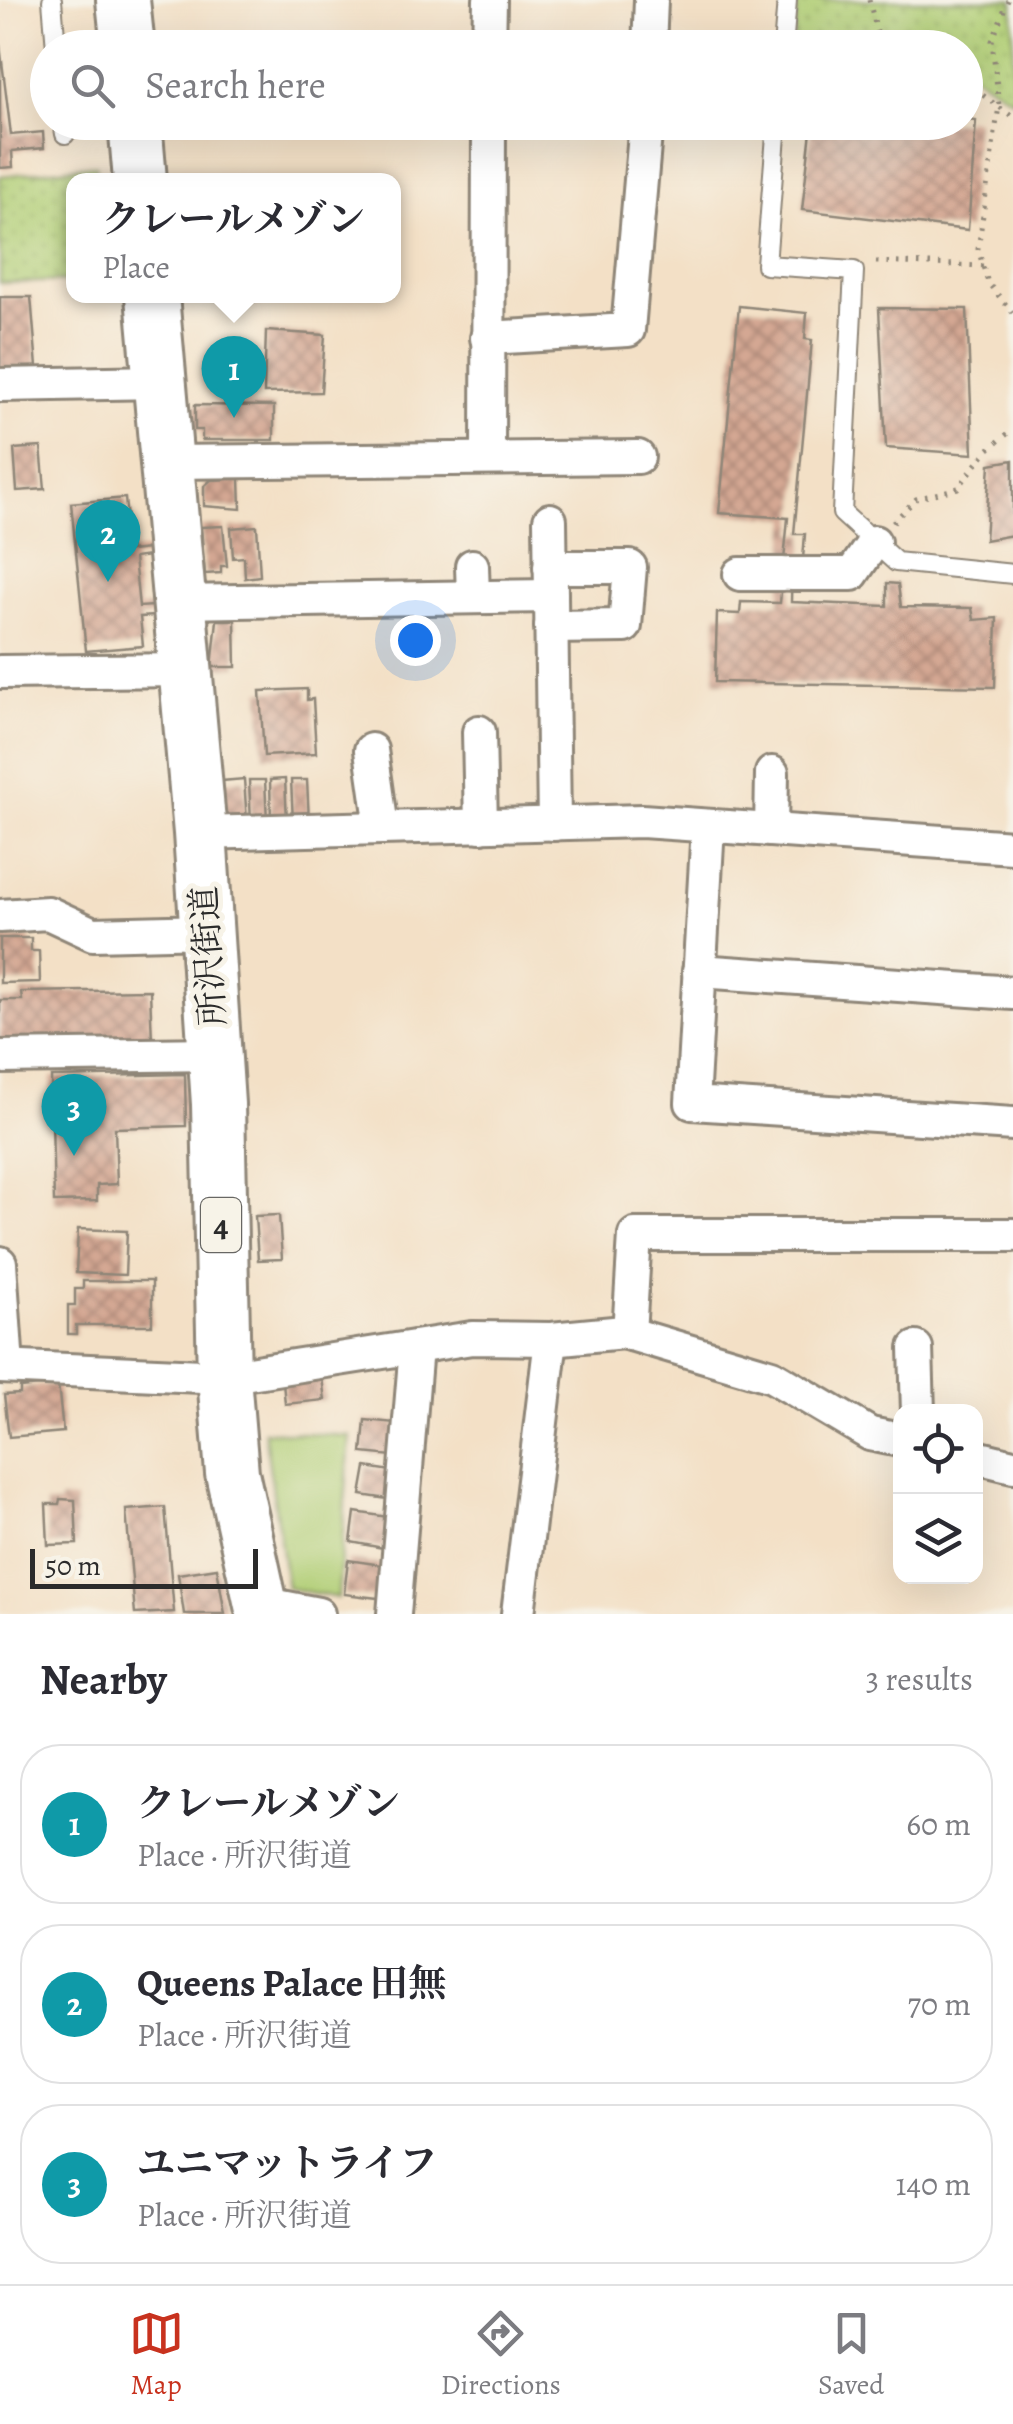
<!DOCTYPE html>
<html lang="en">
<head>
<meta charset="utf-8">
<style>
  :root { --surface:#fff; --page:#f7f7f7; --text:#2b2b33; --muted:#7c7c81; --line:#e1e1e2; --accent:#c8321e }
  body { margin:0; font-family:Alegreya,"Noto Serif JP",serif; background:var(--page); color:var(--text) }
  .controls { position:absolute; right:30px; bottom:30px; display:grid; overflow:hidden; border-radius:20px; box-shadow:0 10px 40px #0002 }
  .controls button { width:90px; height:90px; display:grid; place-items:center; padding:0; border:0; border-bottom:2px solid var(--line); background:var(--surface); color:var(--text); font:50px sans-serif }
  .scale { position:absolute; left:30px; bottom:25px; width:228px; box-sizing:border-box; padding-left:10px; border:5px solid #2b2b2b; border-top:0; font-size:28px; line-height:35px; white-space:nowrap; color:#2b2b2b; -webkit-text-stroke:8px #f7f3e8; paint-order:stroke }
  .you { position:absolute; left:415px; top:640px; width:35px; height:35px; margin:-25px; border:8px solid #fff; border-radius:50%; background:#1a73e8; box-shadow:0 0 0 15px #1a73e833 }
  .badge { display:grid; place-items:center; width:65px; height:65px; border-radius:50%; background:var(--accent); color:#fff; font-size:32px; font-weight:700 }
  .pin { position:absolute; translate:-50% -82px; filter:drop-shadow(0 2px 5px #0008) }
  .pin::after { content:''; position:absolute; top:52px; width:35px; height:30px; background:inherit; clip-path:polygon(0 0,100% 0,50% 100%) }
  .popup { position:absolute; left:66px; top:173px; width:335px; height:130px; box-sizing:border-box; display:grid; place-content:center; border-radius:20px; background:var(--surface); filter:drop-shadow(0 2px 8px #0005); font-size:32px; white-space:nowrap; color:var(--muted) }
  .popup b { font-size:38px; color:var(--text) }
  .popup::after { content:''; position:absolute; left:50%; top:100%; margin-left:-20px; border:20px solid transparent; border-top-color:var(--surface) }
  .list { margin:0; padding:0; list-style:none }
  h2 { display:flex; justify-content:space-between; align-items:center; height:130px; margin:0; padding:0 40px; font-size:42px }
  h2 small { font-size:32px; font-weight:400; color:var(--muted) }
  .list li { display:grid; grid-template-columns:65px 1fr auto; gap:30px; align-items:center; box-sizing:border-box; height:160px; margin:0 20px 20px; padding:0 20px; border:2px solid var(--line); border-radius:40px }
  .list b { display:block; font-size:38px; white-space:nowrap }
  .list p { margin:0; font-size:32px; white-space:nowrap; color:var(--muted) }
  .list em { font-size:32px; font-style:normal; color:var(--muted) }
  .icon { flex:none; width:55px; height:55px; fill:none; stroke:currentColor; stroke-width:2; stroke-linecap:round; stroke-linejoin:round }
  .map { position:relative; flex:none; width:1013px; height:1614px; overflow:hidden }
  .search { position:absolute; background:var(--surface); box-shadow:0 10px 40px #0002; left:30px; right:30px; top:30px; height:110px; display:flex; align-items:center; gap:25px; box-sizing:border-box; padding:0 35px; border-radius:55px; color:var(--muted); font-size:38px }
  .sheet { height:670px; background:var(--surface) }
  nav { display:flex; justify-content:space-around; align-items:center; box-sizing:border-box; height:140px; border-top:2px solid var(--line); background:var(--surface); font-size:28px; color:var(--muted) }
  nav a { display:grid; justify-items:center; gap:5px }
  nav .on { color:var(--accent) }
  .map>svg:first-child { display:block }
</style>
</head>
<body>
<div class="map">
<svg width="1013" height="1614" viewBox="0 0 1013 1614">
  <defs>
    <pattern id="park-dots" width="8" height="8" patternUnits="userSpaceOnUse" patternTransform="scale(2.5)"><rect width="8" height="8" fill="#b0ce75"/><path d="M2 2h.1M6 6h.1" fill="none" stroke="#98b165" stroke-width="1.8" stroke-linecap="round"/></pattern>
    <pattern id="building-cross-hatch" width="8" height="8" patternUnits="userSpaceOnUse" patternTransform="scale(2.5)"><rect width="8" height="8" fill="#d4a793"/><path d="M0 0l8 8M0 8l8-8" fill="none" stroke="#ac8878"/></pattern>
  </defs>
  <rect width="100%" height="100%" fill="#f7f3e8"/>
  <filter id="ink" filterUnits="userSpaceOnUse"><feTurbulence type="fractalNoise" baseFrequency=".01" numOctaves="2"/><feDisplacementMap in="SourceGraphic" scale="20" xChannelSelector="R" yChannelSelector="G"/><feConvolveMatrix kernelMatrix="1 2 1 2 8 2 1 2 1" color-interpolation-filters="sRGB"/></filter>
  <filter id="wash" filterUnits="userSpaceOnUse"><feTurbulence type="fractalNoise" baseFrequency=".0048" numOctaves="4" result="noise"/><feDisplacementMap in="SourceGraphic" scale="40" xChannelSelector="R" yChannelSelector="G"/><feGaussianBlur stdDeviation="2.25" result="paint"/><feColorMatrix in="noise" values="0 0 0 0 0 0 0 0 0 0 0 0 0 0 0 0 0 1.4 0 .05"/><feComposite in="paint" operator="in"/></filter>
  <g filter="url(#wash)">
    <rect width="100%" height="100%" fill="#f3e0c6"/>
    <path fill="#b0ce75" stroke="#6e7c50" stroke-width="2.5" d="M264,1431L350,1436L338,1598L287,1588Z"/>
    <g fill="url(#park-dots)" stroke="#6e7c50" stroke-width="2.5">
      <path d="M797,0H1013V100L966,70V48L793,47Z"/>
      <path d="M96,165L97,180H74V281L0,283V176Z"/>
    </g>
    <g id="blocks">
      <g fill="url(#building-cross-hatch)">
        <path d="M0,45L11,135L43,132L44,148L12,151L13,167L0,168Z"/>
        <path d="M966,119L976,120L968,230L802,210L812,122H966Z"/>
        <path d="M0,297H31L37,367L0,369Z"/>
        <path d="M739,306L807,313L805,339L812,340L794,534H805L803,559L792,558L791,602L887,606V583L898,584L901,607L972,608L974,620L997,618L995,687L715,682L717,613L740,614L741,602L780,603L788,518L719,513Z"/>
        <path d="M879,308L967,309L973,454L886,448Z"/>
        <path d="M266,331L325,335L321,392L264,393Z"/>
        <path d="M195,405L274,406V440H202V430H195Z"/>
        <path d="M41,447L45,489L17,491L14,449Z"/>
        <path d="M1013,460V535L985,540L990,464Z"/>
        <path d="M240,478L241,509L204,506V486L211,480Z"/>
        <path d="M125,498L130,551L148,549L149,556L134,558L139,607L153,606L154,616L140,617L143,646L86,651L71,503Z"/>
        <path d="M223,526L227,566H221V573L205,574L201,527Z"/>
        <path d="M257,526L260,576L245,578L244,557L233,558L231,528Z"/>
        <path d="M217,620H235L236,667H212Z"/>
        <path d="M307,689V700L313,699L316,753L264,756L260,691Z"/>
        <path d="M244,779L247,822L225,823L222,781Z"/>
        <path d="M285,779L287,821L271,822L270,780Z"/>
        <path d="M249,780H265L267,821L251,822Z"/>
        <path d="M291,780H307L309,821L293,822Z"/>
        <path d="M0,938H31V951H39L40,982L0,983Z"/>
        <path d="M150,990L152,1042L0,1046V1000H22L21,992Z"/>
        <path d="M185,1074L186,1126L115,1128L117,1184L97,1185V1201L54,1202L51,1077Z"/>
        <path d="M279,1215L282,1259L258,1260L255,1216Z"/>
        <path d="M78,1229L127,1231L125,1275L76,1273Z"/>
        <path d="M83,1281H152V1325H76V1334H68V1305H75V1289H83Z"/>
        <path d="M322,1378L325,1400L285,1404L283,1382Z"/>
        <path d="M58,1384L63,1432L9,1437L4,1395L20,1394V1388Z"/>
        <path d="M365,1420L396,1423L392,1456L362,1453Z"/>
        <path d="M366,1467L392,1471L388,1499L361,1495Z"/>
        <path d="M60,1499L75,1500L77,1544L48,1545L46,1504H59Z"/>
        <path d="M165,1507L174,1612L135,1614L126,1510Z"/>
        <path d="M355,1512L388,1517L383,1548L351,1542Z"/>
        <path d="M348,1560L382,1565L378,1598L344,1594Z"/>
        <path d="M217,1568L225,1614H184L178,1574Z"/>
      </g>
    </g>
  </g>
  <g filter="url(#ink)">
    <use href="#blocks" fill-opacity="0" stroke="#8f8678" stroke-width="2.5"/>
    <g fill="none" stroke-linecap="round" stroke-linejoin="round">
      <g stroke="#8f8678" stroke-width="22">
        <g id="lane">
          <path d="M52,0L56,48"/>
          <path d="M783,48L787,0"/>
          <path d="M63,122L65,134"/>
          <path d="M777,122L766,265L854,271L842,513L896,562L1013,574"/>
        </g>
      </g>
      <g stroke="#8f8678" stroke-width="38">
        <g id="street">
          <path d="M489,48L490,0"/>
          <path d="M649,48L651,0"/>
          <path d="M487,338L628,330L646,122"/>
          <path d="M0,385L161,382"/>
          <path d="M488,458L489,122"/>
          <path d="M167,462L638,457"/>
          <path d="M550,520L554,824"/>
          <path d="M472,566L473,597"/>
          <path d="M550,567H630L625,626L551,627"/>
          <path d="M740,574H783"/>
          <path d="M791,574H852L874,542"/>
          <path d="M179,602L551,596"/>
          <path d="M0,672L186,670"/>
          <path d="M479,732L481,826"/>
          <path d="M371,750L382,828"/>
          <path d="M708,826L692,1103L1013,1124"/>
          <path d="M771,830L772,773"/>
          <path d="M200,833L642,821L1013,847"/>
          <path d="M0,916L48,913L93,934L207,931"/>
          <path d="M699,971L1013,993"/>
          <path d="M0,1057L214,1054"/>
          <path d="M0,1263L7,1367"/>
          <path d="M629,1334L635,1235H1013"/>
          <path d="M916,1348L918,1412"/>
          <path d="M0,1367L224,1377L472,1338L551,1339L624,1332L772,1376L870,1434L900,1440"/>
          <path d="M976,1457L1013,1466"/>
          <path d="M261,1603L318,1614"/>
          <path d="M394,1614L416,1347"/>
          <path d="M518,1614L551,1339"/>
        </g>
      </g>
      <g stroke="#8f8678" stroke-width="58">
        <g id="primary">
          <path d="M123,0L128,48"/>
          <path d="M135,122L140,180"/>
          <path d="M152,296L200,833L218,1104L224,1377L232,1473L263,1614"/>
        </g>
      </g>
      <g stroke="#8f8678" stroke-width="5" stroke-dasharray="2.5 8" stroke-linecap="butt">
        <path d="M869,0L881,48"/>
        <path d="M1008,0L992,41L999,106L978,249L988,283L1013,313"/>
        <path d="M966,83L1013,117"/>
        <path d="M876,262L983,266"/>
        <path d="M893,522L916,499L958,488L987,451L1013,429"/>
      </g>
      <use href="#lane" stroke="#fff" stroke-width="18"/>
      <use href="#street" stroke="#fff" stroke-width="32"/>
      <use href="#primary" stroke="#fff" stroke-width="52"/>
    </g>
  </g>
  <g text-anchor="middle" stroke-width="10" stroke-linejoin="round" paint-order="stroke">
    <rect fill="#f7f3e8" stroke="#686764" stroke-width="2.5" x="201" y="1198" width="40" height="54" rx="8"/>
    <g font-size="32" font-weight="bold" fill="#2b2b2b">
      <text x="221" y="1236">4</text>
    </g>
    <g font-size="35" fill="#2b2b2b" stroke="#f7f3e8">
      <text transform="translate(208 956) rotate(-94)" y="12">所沢街道</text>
    </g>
  </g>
</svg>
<div class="controls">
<button><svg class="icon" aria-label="locate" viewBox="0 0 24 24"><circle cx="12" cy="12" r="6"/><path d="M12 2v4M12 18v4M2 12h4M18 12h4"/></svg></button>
<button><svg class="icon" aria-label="layers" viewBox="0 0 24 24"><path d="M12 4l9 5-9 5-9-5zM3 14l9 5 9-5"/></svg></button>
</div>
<div class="scale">50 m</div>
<div class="you"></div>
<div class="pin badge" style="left:234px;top:418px;background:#0f9aa8">1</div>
<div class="popup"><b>クレールメゾン</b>Place</div>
<div class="pin badge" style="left:108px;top:582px;background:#0f9aa8">2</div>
<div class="pin badge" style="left:74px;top:1156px;background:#0f9aa8">3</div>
<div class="search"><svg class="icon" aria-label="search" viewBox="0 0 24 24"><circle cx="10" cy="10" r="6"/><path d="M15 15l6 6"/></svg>Search here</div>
</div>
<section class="sheet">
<h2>Nearby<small>3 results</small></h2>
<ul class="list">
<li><span class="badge" style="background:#0f9aa8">1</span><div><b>クレールメゾン</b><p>Place · 所沢街道</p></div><em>60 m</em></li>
<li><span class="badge" style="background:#0f9aa8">2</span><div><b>Queens Palace 田無</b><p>Place · 所沢街道</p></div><em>70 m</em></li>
<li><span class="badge" style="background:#0f9aa8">3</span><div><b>ユニマットライフ</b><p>Place · 所沢街道</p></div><em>140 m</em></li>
</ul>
</section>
<nav>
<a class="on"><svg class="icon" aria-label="map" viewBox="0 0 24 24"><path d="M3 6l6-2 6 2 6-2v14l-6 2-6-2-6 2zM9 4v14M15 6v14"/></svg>Map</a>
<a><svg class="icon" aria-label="directions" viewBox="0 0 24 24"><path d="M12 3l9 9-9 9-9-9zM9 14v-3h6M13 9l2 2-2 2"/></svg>Directions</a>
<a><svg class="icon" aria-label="saved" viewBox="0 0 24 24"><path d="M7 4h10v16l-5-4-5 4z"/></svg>Saved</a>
</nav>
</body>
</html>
